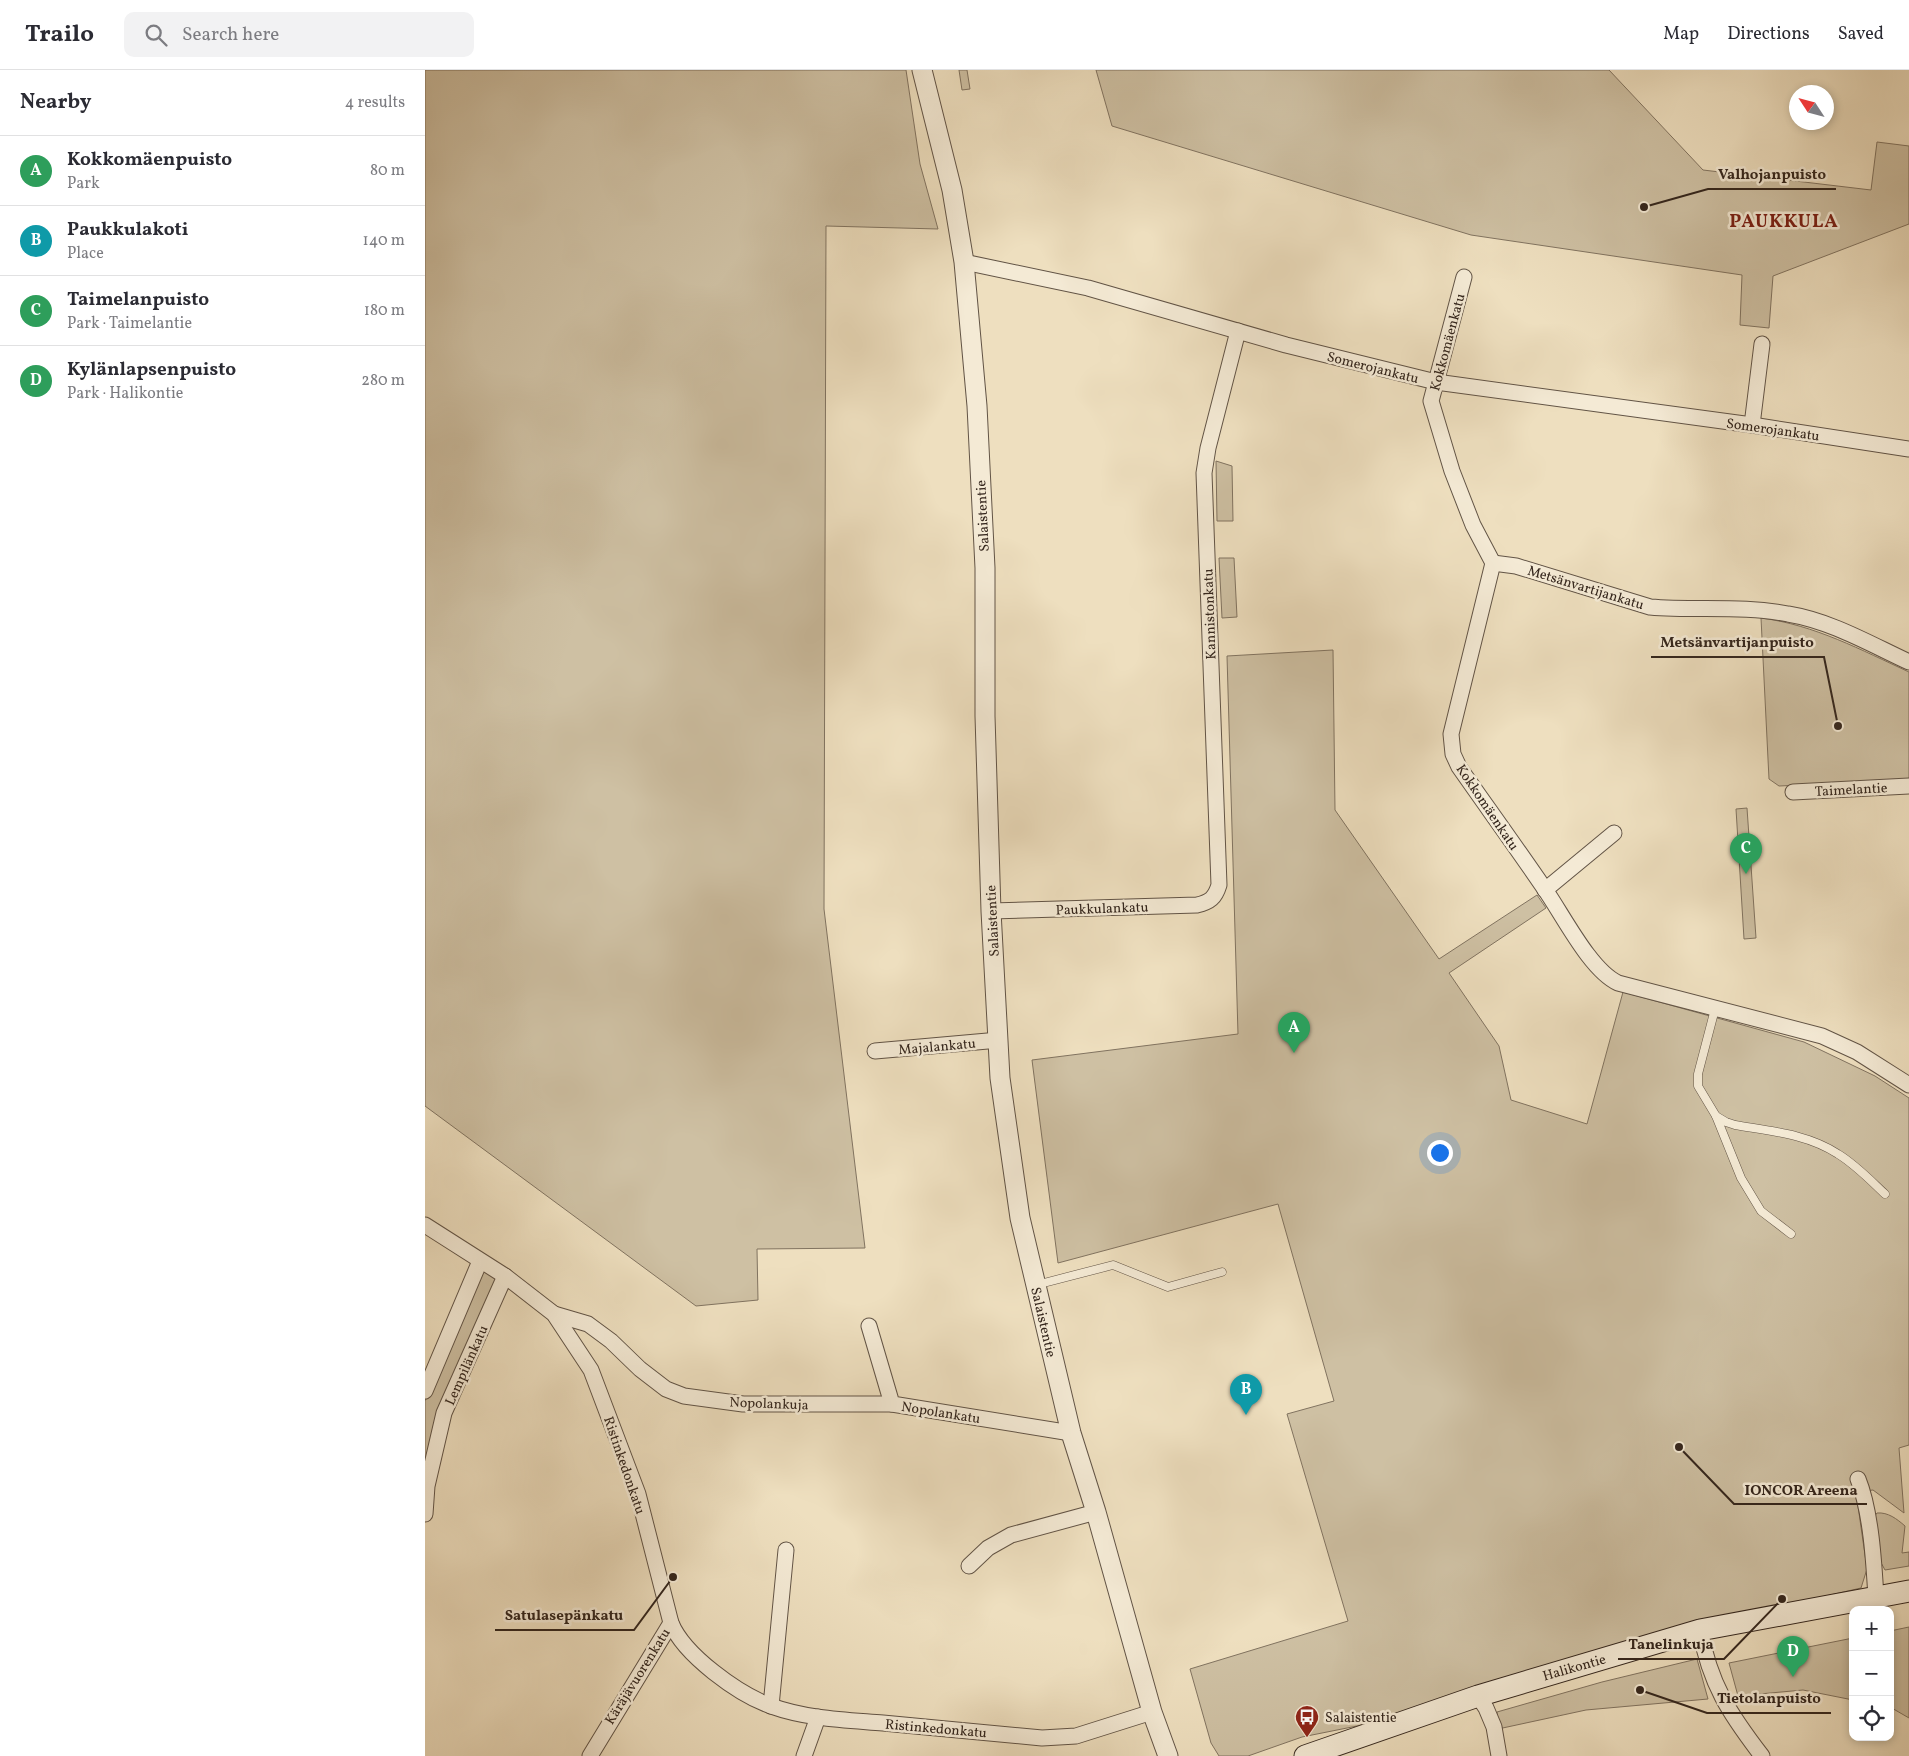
<!DOCTYPE html>
<html lang="en">
<head>
<meta charset="utf-8">
<style>
  :root { --surface:#fff; --page:#f2f2f3; --text:#2b2b33; --muted:#7c7c81; --line:#e1e1e2; --accent:#8f2418 }
  body { margin:0; font-family:Vollkorn,serif; background:var(--page); color:var(--text) }
  .controls { position:absolute; right:15px; bottom:15px; display:grid; overflow:hidden; border-radius:10px; box-shadow:0 2px 8px #0003 }
  .controls button { width:45px; height:45px; display:grid; place-items:center; padding:0; border:0; border-bottom:1px solid var(--line); background:var(--surface); color:var(--text); font:25px sans-serif }
  .compass { position:absolute; left:1364px; top:15px; width:45px; height:45px; border-radius:50%; background:var(--surface); box-shadow:0 2px 8px #0003; rotate:306deg }
  .you { position:absolute; left:1014px; top:1082px; width:18px; height:18px; margin:-12px; border:4px solid #fff; border-radius:50%; background:#1a73e8; box-shadow:0 0 0 8px #1a73e833 }
  .badge { display:grid; place-items:center; width:32px; height:32px; border-radius:50%; background:var(--accent); color:#fff; font-size:16px; font-weight:700 }
  .pin { position:absolute; translate:-50% -41px; filter:drop-shadow(0 1px 2px #0008) }
  .pin::after { content:''; position:absolute; top:26px; width:18px; height:15px; background:inherit; clip-path:polygon(0 0,100% 0,50% 100%) }
  .list { margin:0; padding:0; list-style:none }
  h2 { display:flex; justify-content:space-between; align-items:center; height:65px; margin:0; padding:0 20px; font-size:21px }
  h2 small { font-size:16px; font-weight:400; color:var(--muted) }
  .list li { display:grid; grid-template-columns:32px 1fr auto; gap:15px; align-items:center; box-sizing:border-box; height:70px; padding:0 20px; border-top:1px solid var(--line) }
  .list b { display:block; font-size:19px; white-space:nowrap }
  .list p { margin:0; font-size:16px; white-space:nowrap; color:var(--muted) }
  .list em { font-size:16px; font-style:normal; color:var(--muted) }
  .icon { flex:none; width:28px; height:28px; fill:none; stroke:currentColor; stroke-width:2; stroke-linecap:round; stroke-linejoin:round }
  .map { position:relative; flex:none; width:1484px; height:1686px; overflow:hidden }
  header { display:flex; align-items:center; gap:30px; box-sizing:border-box; height:70px; padding:0 25px; background:var(--surface); border-bottom:1px solid var(--line) }
  header strong { font-size:24px }
  nav { display:flex; gap:28px; margin-inline-start:auto; font-size:18px }
  .search { width:350px; height:45px; background:var(--page); display:flex; align-items:center; gap:12px; box-sizing:border-box; padding:0 18px; border-radius:10px; color:var(--muted); font-size:19px }
  main { display:flex }
  aside { flex:1; background:var(--surface) }
  .map>svg:first-child { display:block }
</style>
</head>
<body>
<header>
<strong>Trailo</strong>
<div class="search"><svg class="icon" aria-label="search" viewBox="0 0 24 24"><circle cx="10" cy="10" r="6"/><path d="M15 15l6 6"/></svg>Search here</div>
<nav><a>Map</a><a>Directions</a><a>Saved</a></nav>
</header>
<main>
<aside>
<h2>Nearby<small>4 results</small></h2>
<ul class="list">
<li><span class="badge" style="background:#2e9e5b">A</span><div><b>Kokkomäenpuisto</b><p>Park</p></div><em>80 m</em></li>
<li><span class="badge" style="background:#0f9aa8">B</span><div><b>Paukkulakoti</b><p>Place</p></div><em>140 m</em></li>
<li><span class="badge" style="background:#2e9e5b">C</span><div><b>Taimelanpuisto</b><p>Park · Taimelantie</p></div><em>180 m</em></li>
<li><span class="badge" style="background:#2e9e5b">D</span><div><b>Kylänlapsenpuisto</b><p>Park · Halikontie</p></div><em>280 m</em></li>
</ul>
</aside>
<div class="map">
<svg width="1484" height="1686" viewBox="0 0 1484 1686">
  <rect width="100%" height="100%" fill="#eedfbf"/>
  <filter id="stains"><feTurbulence type="fractalNoise" baseFrequency=".004" numOctaves="4"/><feColorMatrix values="0 0 0 0 .2 0 0 0 0 .09 0 0 0 0 .02 0 0 0 .5 -.17"/></filter>
  <radialGradient id="worn" r=".72"><stop offset=".6" stop-color="#630" stop-opacity="0"/><stop offset="1" stop-color="#630" stop-opacity=".3"/></radialGradient>
  <g fill="#cec0a3" stroke="#817360">
    <path d="M0,0H481L495,94L513,159L401,156L399,839L440,1178L332,1179L333,1230L271,1236L0,1036Z"/>
    <path d="M534,0H542L545,19L537,20Z"/>
    <path d="M671,0H1184L1278,100L1446,120L1452,72L1484,76V154L1348,206L1344,258L1315,255L1317,205L1046,165L687,56Z"/>
    <path d="M791,391L807,396L808,451H792Z"/>
    <path d="M794,488H809L812,547L797,548Z"/>
    <path d="M1336,548C1390,555 1436,580 1484,602V710L1354,716L1344,709Z"/>
    <path d="M908,580L910,740L1014,889L1112,825L1121,838L1024,903L1074,976L1086,1030L1162,1054L1198,922L1379,972L1450,1006L1484,1028V1375L1474,1378L1479,1443L1448,1420L1431,1422L1442,1499L1436,1518L1220,1567L1052,1616L942,1654L877,1667L823,1686H794L786,1673L765,1599L923,1551L862,1344L909,1331L853,1134L633,1193L607,990L813,964L802,586Z"/>
    <path d="M1322,738L1331,868L1319,869L1311,739Z"/>
    <path d="M57,1195L76,1207L0,1411V1331Z"/>
    <path d="M1452,1443C1463,1442 1472,1449 1480,1456L1477,1483L1484,1482V1496L1460,1500L1454,1489L1448,1448Z"/>
    <path d="M1484,1557V1648L1465,1637V1561Z"/>
    <path d="M1428,1568V1630L1378,1620L1313,1626L1304,1593Z"/>
    <path d="M1272,1589L1283,1629L1161,1640L1073,1659L1072,1642L1177,1612Z"/>
  </g>
  <g fill="none" stroke-linecap="round" stroke-linejoin="round">
    <g stroke="#625446" stroke-width="9">
      <g id="service">
        <path d="M1290,939L1273,1004V1016L1291,1046L1301,1052L1310,1055C1345,1061 1383,1064 1413,1084C1431,1095 1445,1110 1460,1124"/>
        <path d="M1291,1046L1316,1108L1336,1141L1366,1164"/>
        <path d="M611,1215L688,1195L743,1217L797,1202"/>
      </g>
    </g>
    <g stroke="#625446" stroke-width="17">
      <g id="minor">
        <path d="M539,192L663,218L861,275L1011,312L1327,355L1484,379"/>
        <path d="M1039,207L1006,331L1027,401L1048,455L1068,493L1026,664L1028,684L1034,697C1062,737 1091,777 1119,818C1138,845 1165,900 1193,913L1397,966L1432,982L1484,1015"/>
        <path d="M1327,355L1337,274"/>
        <path d="M1068,493L1091,496L1225,537C1271,541 1317,535 1363,544C1406,551 1445,574 1484,592"/>
        <path d="M1368,722L1484,716"/>
        <path d="M1120,820L1189,763"/>
        <path d="M566,841L772,835C785,832 790,828 794,815L779,403L783,378L813,261"/>
        <path d="M450,981L574,970"/>
        <path d="M0,1155L80,1206L129,1244L166,1300L213,1424L246,1553C259,1585 313,1624 346,1636C382,1649 421,1650 458,1653C511,1658 564,1663 617,1668L651,1666L727,1642"/>
        <path d="M129,1244L163,1254L186,1271L215,1299L241,1319L259,1326L318,1334H467"/>
        <path d="M444,1256L467,1334L646,1363"/>
        <path d="M0,1321L55,1191"/>
        <path d="M1433,1409C1446,1441 1449,1493 1451,1528"/>
        <path d="M0,1444L2,1416L19,1343L80,1206"/>
        <path d="M544,1496L563,1478L586,1465L671,1442"/>
        <path d="M1275,1560C1285,1614 1304,1643 1337,1686"/>
        <path d="M1053,1626L1061,1638L1069,1657L1074,1686"/>
        <path d="M346,1636L361,1480"/>
        <path d="M165,1686L246,1553"/>
        <path d="M379,1686L393,1647"/>
      </g>
    </g>
    <g stroke="#625446" stroke-width="21">
      <path id="tertiary" d="M497,0L527,120L539,192L552,336L560,498V646L566,841L575,1008L595,1148L646,1363L671,1442L727,1642L743,1686"/>
    </g>
    <g stroke="#34261d" stroke-width="23">
      <path id="secondary" d="M880,1686L1053,1626L1275,1560L1484,1521"/>
    </g>
    <use href="#service" stroke="#f4ead5" stroke-width="8"/>
    <use href="#minor" stroke="#f4ead5" stroke-width="15"/>
    <use href="#tertiary" stroke="#f4ead5" stroke-width="19"/>
    <use href="#secondary" stroke="#f4ead5" stroke-width="21"/>
  </g>
  <defs>
    <g id="bus-pin" transform="scale(1.25)"><path d="M0 17L-7.5 6A9.5 9.5 0 1 1 7.5 6Z" fill="#8f2418" stroke="#f4ead5"/><path d="M-5-6H5V4H4V6H2V4H-2V6H-4V4H-5ZM-3.5-4V0h7V-4ZM-3.5 1.2v1.5H-2V1.2ZM2 1.2v1.5H3.5V1.2Z" fill="#fff"/></g>
  </defs>
  <g fill-rule="evenodd">
    <use href="#bus-pin" x="882" y="1647"/>
  </g>
  <g text-anchor="middle" stroke-width="5" stroke-linejoin="round" paint-order="stroke">
    <g font-size="14" fill="#34261d" stroke="#f4ead5">
      <text transform="translate(1022 272) rotate(-75)" y="5">Kokkomäenkatu</text>
      <text transform="translate(948 297) rotate(14)" y="5">Somerojankatu</text>
      <text transform="translate(1348 359) rotate(8)" y="5">Somerojankatu</text>
      <text transform="translate(557 446) rotate(-93)" y="5">Salaistentie</text>
      <text transform="translate(1161 517) rotate(17)" y="5">Metsänvartijankatu</text>
      <text transform="translate(784 544) rotate(-92)" y="5">Kannistonkatu</text>
      <text transform="translate(1426 719) rotate(-3)" y="5">Taimelantie</text>
      <text transform="translate(1063 737) rotate(56)" y="5">Kokkomäenkatu</text>
      <text transform="translate(677 838) rotate(-2)" y="5">Paukkulankatu</text>
      <text transform="translate(567 851) rotate(-93)" y="5">Salaistentie</text>
      <text transform="translate(512 976) rotate(-5)" y="5">Majalankatu</text>
      <text transform="translate(619 1252) rotate(77)" y="5">Salaistentie</text>
      <text transform="translate(41 1295) rotate(-66)" y="5">Lempilänkatu</text>
      <text transform="translate(344 1333) rotate(2)" y="5">Nopolankuja</text>
      <text transform="translate(516 1342) rotate(9)" y="5">Nopolankatu</text>
      <text transform="translate(200 1395) rotate(71)" y="5">Ristinkedonkatu</text>
      <text transform="translate(1149 1597) rotate(-16)" y="5">Halikontie</text>
      <text transform="translate(212 1606) rotate(-58)" y="5">Käräjävuorenkatu</text>
      <text transform="translate(511 1658) rotate(5)" y="5">Ristinkedonkatu</text>
    </g>
    <g font-size="14" fill="#34261d" stroke="#f4ead5" text-anchor="start">
      <text x="900" y="1652">Salaistentie</text>
    </g>
    <g font-size="19" font-weight="bold" letter-spacing="1" fill="#7a1f14" stroke="#f4ead5">
      <text x="1359" y="157">PAUKKULA</text>
    </g>
  </g>
  <path fill="none" stroke="#34261d" stroke-width="2" d="M1219 137L1283 119H1411M1413 656L1399 587H1226M1254 1377L1309 1434H1442M248 1507L209 1560H70M1357 1529L1299 1589H1193M1215 1620L1282 1643H1406"/>
  <g fill="#34261d" stroke="#f4ead5" stroke-width="2">
    <circle cx="1219" cy="137" r="5"/>
    <circle cx="1413" cy="656" r="5"/>
    <circle cx="1254" cy="1377" r="5"/>
    <circle cx="248" cy="1507" r="5"/>
    <circle cx="1357" cy="1529" r="5"/>
    <circle cx="1215" cy="1620" r="5"/>
  </g>
  <g font-size="15" text-anchor="middle" font-weight="bold" fill="#34261d" stroke="#f4ead5" stroke-width="5" stroke-linejoin="round" paint-order="stroke">
    <text x="1347" y="109">Valhojanpuisto</text>
    <text x="1312" y="577">Metsänvartijanpuisto</text>
    <text x="1376" y="1425">IONCOR Areena</text>
    <text x="139" y="1550">Satulasepänkatu</text>
    <text x="1246" y="1579">Tanelinkuja</text>
    <text x="1344" y="1633">Tietolanpuisto</text>
  </g>
  <rect width="100%" height="100%" filter="url(#stains)"/>
  <rect width="100%" height="100%" fill="url(#worn)"/>
</svg>
<div class="controls">
<button>+</button>
<button>−</button>
<button><svg class="icon" aria-label="locate" viewBox="0 0 24 24"><circle cx="12" cy="12" r="6"/><path d="M12 2v4M12 18v4M2 12h4M18 12h4"/></svg></button>
</div>
<svg class="compass" viewBox="-18 -18 36 36"><path d="M0-13l5 13h-10z" fill="#e53935"/><path d="M0 13l5-13h-10z" fill="#7c7c81"/></svg>
<div class="you"></div>
<div class="pin badge" style="left:869px;top:983px;background:#2e9e5b">A</div>
<div class="pin badge" style="left:821px;top:1345px;background:#0f9aa8">B</div>
<div class="pin badge" style="left:1321px;top:804px;background:#2e9e5b">C</div>
<div class="pin badge" style="left:1368px;top:1607px;background:#2e9e5b">D</div>
</div>
</main>
</body>
</html>
